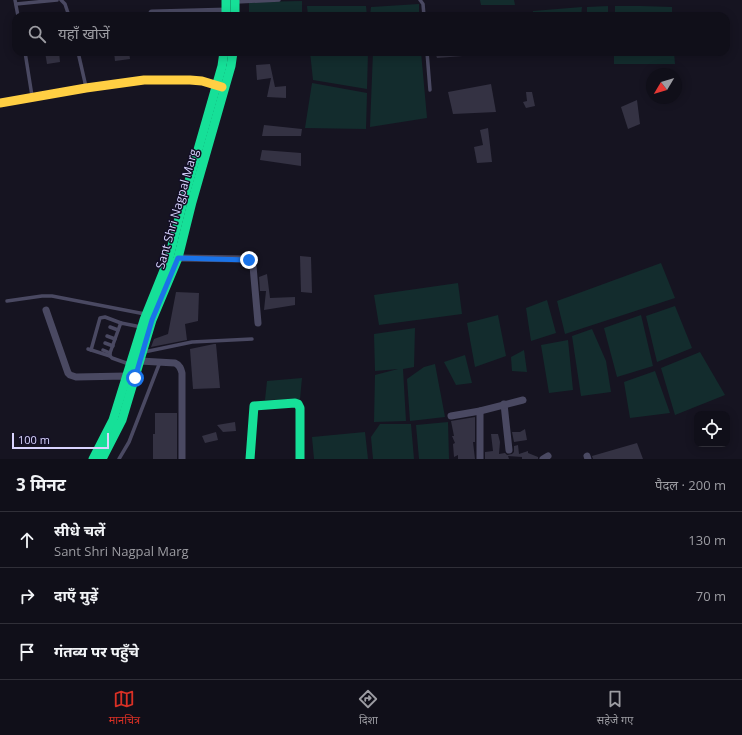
<!DOCTYPE html>
<html lang="hi">
<head>
<meta charset="utf-8">
<style>
  :root { --surface:#100f19; --page:#191822; --text:#f1f3f6; --muted:#9c9ca2; --line:#302f38; --accent:#d93025 }
  body { margin:0; font-family:"Open Sans","Noto Sans Devanagari",sans-serif; background:var(--page); color:var(--text) }
  .controls { position:absolute; right:12px; bottom:12px; display:grid; overflow:hidden; border-radius:8px; box-shadow:0 2px 10px #0003 }
  .controls button { width:36px; height:36px; display:grid; place-items:center; padding:0; border:0; border-bottom:1px solid var(--line); background:var(--surface); color:var(--text); font:20px sans-serif }
  .compass { position:absolute; left:646px; top:68px; width:36px; height:36px; border-radius:50%; background:var(--surface); box-shadow:0 2px 10px #0003; rotate:232deg }
  .scale { position:absolute; left:12px; bottom:10px; width:97px; box-sizing:border-box; padding-left:4px; border:2px solid #d9d4ff; border-top:0; font-size:11px; line-height:14px; white-space:nowrap; color:#d9d4ff; -webkit-text-stroke:3px #130f26; paint-order:stroke }
  .stop { position:absolute; width:12px; height:12px; margin:-9px; border:3px solid #1a73e8; border-radius:50%; background:#fff }
  .stop.end { background:#1a73e8; border-color:#fff; box-shadow:0 1px 4px #0008 }
  .list { margin:0; padding:0; list-style:none }
  h2 { display:flex; justify-content:space-between; align-items:center; height:52px; margin:0; padding:0 16px; font-size:17px }
  h2 small { font-size:13px; font-weight:400; color:var(--muted) }
  .list li { display:grid; grid-template-columns:26px 1fr auto; gap:12px; align-items:center; box-sizing:border-box; height:56px; padding:0 16px; border-top:1px solid var(--line) }
  .list b { display:block; font-size:15px; white-space:nowrap }
  .list p { margin:0; font-size:13px; white-space:nowrap; color:var(--muted) }
  .list em { font-size:13px; font-style:normal; color:var(--muted) }
  .icon { flex:none; width:22px; height:22px; fill:none; stroke:currentColor; stroke-width:2; stroke-linecap:round; stroke-linejoin:round }
  .map { position:relative; flex:none; width:742px; height:459px; overflow:hidden }
  .search { position:absolute; background:var(--surface); box-shadow:0 2px 10px #0003; left:12px; right:12px; top:12px; height:44px; display:flex; align-items:center; gap:10px; box-sizing:border-box; padding:0 14px; border-radius:12px; color:var(--muted); font-size:15px }
  .sheet { height:220px; background:var(--surface) }
  nav { display:flex; justify-content:space-around; align-items:center; box-sizing:border-box; height:56px; border-top:1px solid var(--line); background:var(--surface); font-size:11px; color:var(--muted) }
  nav a { display:grid; justify-items:center; gap:2px }
  nav .on { color:var(--accent) }
  .map>svg:first-child { display:block }
</style>
</head>
<body>
<div class="map">
<svg width="742" height="459" viewBox="0 0 742 459">
  <rect width="100%" height="100%" fill="#161421"/>
  <g fill="#132c2d">
    <path d="M480,0H514L515,5H481Z"/>
    <path d="M302,1V16H249V2Z"/>
    <path d="M419,4V16H370L371,7Z"/>
    <path d="M307,6H366L367,16H308Z"/>
    <path d="M608,6V16H587V7Z"/>
    <path d="M615,6H641L672,7V16H615Z"/>
    <path d="M582,7L581,16H533V11Z"/>
    <path d="M310,52H368L367,89L313,80Z"/>
    <path d="M373,52H421L427,118L370,127Z"/>
    <path d="M614,52H674L675,64H614Z"/>
    <path d="M312,83L367,93L366,129L305,128Z"/>
    <path d="M661,263L675,298L565,334L557,301Z"/>
    <path d="M458,283L462,314L379,325L374,295Z"/>
    <path d="M547,300L556,333L531,341L526,308Z"/>
    <path d="M675,306L692,348L657,362L646,316Z"/>
    <path d="M498,315L506,356L475,367L467,323Z"/>
    <path d="M641,315L653,366L617,377L604,328Z"/>
    <path d="M415,328L414,367L403,369L406,421L374,422L375,375L398,369L375,371L374,334Z"/>
    <path d="M592,329L606,361L611,392L581,396L572,336Z"/>
    <path d="M568,340L573,390L549,393L541,345Z"/>
    <path d="M524,350L527,372L512,371L511,357Z"/>
    <path d="M700,352L725,395L675,415L661,368Z"/>
    <path d="M465,355L472,383L456,385L444,362Z"/>
    <path d="M435,364L445,417L410,421L407,379L424,367Z"/>
    <path d="M655,371L670,413L630,418L624,382Z"/>
    <path d="M302,378L300,399L265,400L267,381Z"/>
    <path d="M448,422L449,459H419L416,425Z"/>
    <path d="M380,424H411L414,459H373L371,437Z"/>
    <path d="M365,432L368,459H314L312,437Z"/>
  </g>
  <g fill="#343243">
    <path d="M45,52H59L60,62L47,64Z"/>
    <path d="M114,52H129L130,59L115,61Z"/>
    <path d="M435,52H463V56L437,58Z"/>
    <path d="M270,64L275,87L286,86V98L267,97L271,78L257,80L256,65Z"/>
    <path d="M491,84L496,112L453,114L448,92Z"/>
    <path d="M526,92H532L535,106L526,108L523,102L527,101Z"/>
    <path d="M637,100L640,124L628,129L621,107Z"/>
    <path d="M264,125L302,129L301,136H262Z"/>
    <path d="M488,128L492,162L477,163L474,147L483,145L480,130Z"/>
    <path d="M262,150L301,153V166L260,160Z"/>
    <path d="M300,256L311,257L312,293L301,292Z"/>
    <path d="M267,274L270,298L295,297V305L264,310L266,291H260L259,277Z"/>
    <path d="M176,292L199,293L198,321L185,324L187,340L151,347L154,339L168,334Z"/>
    <path d="M214,344H216L220,388L193,389L190,349Z"/>
    <path d="M155,413H177V459H153V434H155Z"/>
    <path d="M475,417V442H473L475,459H458V455L454,457L453,444L455,443L452,436H454L451,421Z"/>
    <path d="M235,422L236,431L223,432L217,425Z"/>
    <path d="M525,429L527,440L514,442L512,432H520Z"/>
    <path d="M216,432L218,440L205,443L202,436Z"/>
    <path d="M491,434H498L500,442L499,454L505,453L507,455L512,454L514,452V446L518,445L519,454L528,451V453L538,457V459H522V457L508,456L509,459H485V452L493,451Z"/>
    <path d="M637,443L643,459H593L592,456Z"/>
  </g>
  <g fill="none" stroke-linecap="round" stroke-linejoin="round">
    <g stroke="#4a4962" stroke-width="3.5">
      <path d="M15,0L18,16"/>
      <path d="M61,0L65,4L69,16"/>
      <path d="M420,0L423,4L424,16"/>
      <path d="M236,2L279,0"/>
      <path d="M16,4L57,0"/>
      <path d="M25,52L32,96"/>
      <path d="M78,52L86,87"/>
      <path d="M427,52L430,90"/>
      <path d="M7,301L42,296H52L145,314"/>
      <path d="M110,327L118,330"/>
      <path d="M107,336L115,339"/>
      <path d="M105,343L113,346"/>
      <path d="M88,349L110,356"/>
      <path d="M91,350L100,318L105,317L121,323"/>
      <path d="M103,350L110,353"/>
      <path d="M144,352L192,342L252,339"/>
      <path d="M129,364L112,358L110,356V353L120,325L121,323L141,327"/>
      <path d="M119,459L129,442L160,362"/>
    </g>
    <g stroke="#4a4962" stroke-width="7">
      <path d="M152,13L227,11"/>
      <path d="M178,258L246,259L252,262L253,266L258,323"/>
      <path d="M46,310L68,373L70,375L76,377L126,376L130,377"/>
      <path d="M140,361L175,363C180,365 181,369 182,373V459"/>
      <path d="M504,404L509,450"/>
      <path d="M451,416L480,411L523,400"/>
      <path d="M587,456L588,459"/>
      <path d="M480,459V411"/>
      <path d="M543,459L548,456"/>
    </g>
    <g stroke="#16e098" stroke-width="9">
      <path d="M226,0V16"/>
      <path d="M235,0V16"/>
      <path d="M93,459L113,420L144,320L169,258L183,202L222,66L224,52"/>
      <path d="M102,459L122,420L152,320L178,258L192,202L231,66L233,52"/>
      <path d="M250,459L254,406L295,403L298,404L300,408V459"/>
    </g>
    <path stroke="#ffcf43" stroke-width="9" d="M0,103L86,88L144,80H190L202,81L222,87"/>
  </g>
  <g fill="none" stroke-linecap="round" stroke-linejoin="round">
    <path stroke="#1a73e8" stroke-width="5" d="M135,378L152,320L178,258L249,260"/>
  </g>
  <g text-anchor="middle" stroke-width="3" stroke-linejoin="round" paint-order="stroke">
    <g font-size="12" fill="#d9d4ff" stroke="#130f26">
      <text transform="translate(177 209) rotate(-74)" y="4">Sant Shri Nagpal Marg</text>
    </g>
  </g>
</svg>
<div class="controls">
<button><svg class="icon" aria-label="locate" viewBox="0 0 24 24"><circle cx="12" cy="12" r="6"/><path d="M12 2v4M12 18v4M2 12h4M18 12h4"/></svg></button>
</div>
<svg class="compass" viewBox="-18 -18 36 36"><path d="M0-13l5 13h-10z" fill="#e53935"/><path d="M0 13l5-13h-10z" fill="#9c9ca2"/></svg>
<div class="scale">100 m</div>
<div class="stop" style="left:135px;top:378px"></div>
<div class="stop end" style="left:249px;top:260px"></div>
<div class="search"><svg class="icon" aria-label="search" viewBox="0 0 24 24"><circle cx="10" cy="10" r="6"/><path d="M15 15l6 6"/></svg>यहाँ खोजें</div>
</div>
<section class="sheet">
<h2>3 मिनट<small>पैदल · 200 m</small></h2>
<ul class="list">
<li><svg class="icon" aria-label="ahead" viewBox="0 0 24 24"><path d="M12 20V5M6 11l6-6 6 6"/></svg><div><b>सीधे चलें</b><p>Sant Shri Nagpal Marg</p></div><em>130 m</em></li>
<li><svg class="icon" aria-label="right" viewBox="0 0 24 24"><path d="M7 20v-9h11M14 6l5 5-5 5"/></svg><div><b>दाएँ मुड़ें</b></div><em>70 m</em></li>
<li><svg class="icon" aria-label="arrive" viewBox="0 0 24 24"><path d="M6 21V4h12l-3 4 3 4H6"/></svg><div><b>गंतव्य पर पहुँचे</b></div></li>
</ul>
</section>
<nav>
<a class="on"><svg class="icon" aria-label="map" viewBox="0 0 24 24"><path d="M3 6l6-2 6 2 6-2v14l-6 2-6-2-6 2zM9 4v14M15 6v14"/></svg>मानचित्र</a>
<a><svg class="icon" aria-label="directions" viewBox="0 0 24 24"><path d="M12 3l9 9-9 9-9-9zM9 14v-3h6M13 9l2 2-2 2"/></svg>दिशा</a>
<a><svg class="icon" aria-label="saved" viewBox="0 0 24 24"><path d="M7 4h10v16l-5-4-5 4z"/></svg>सहेजे गए</a>
</nav>
</body>
</html>
